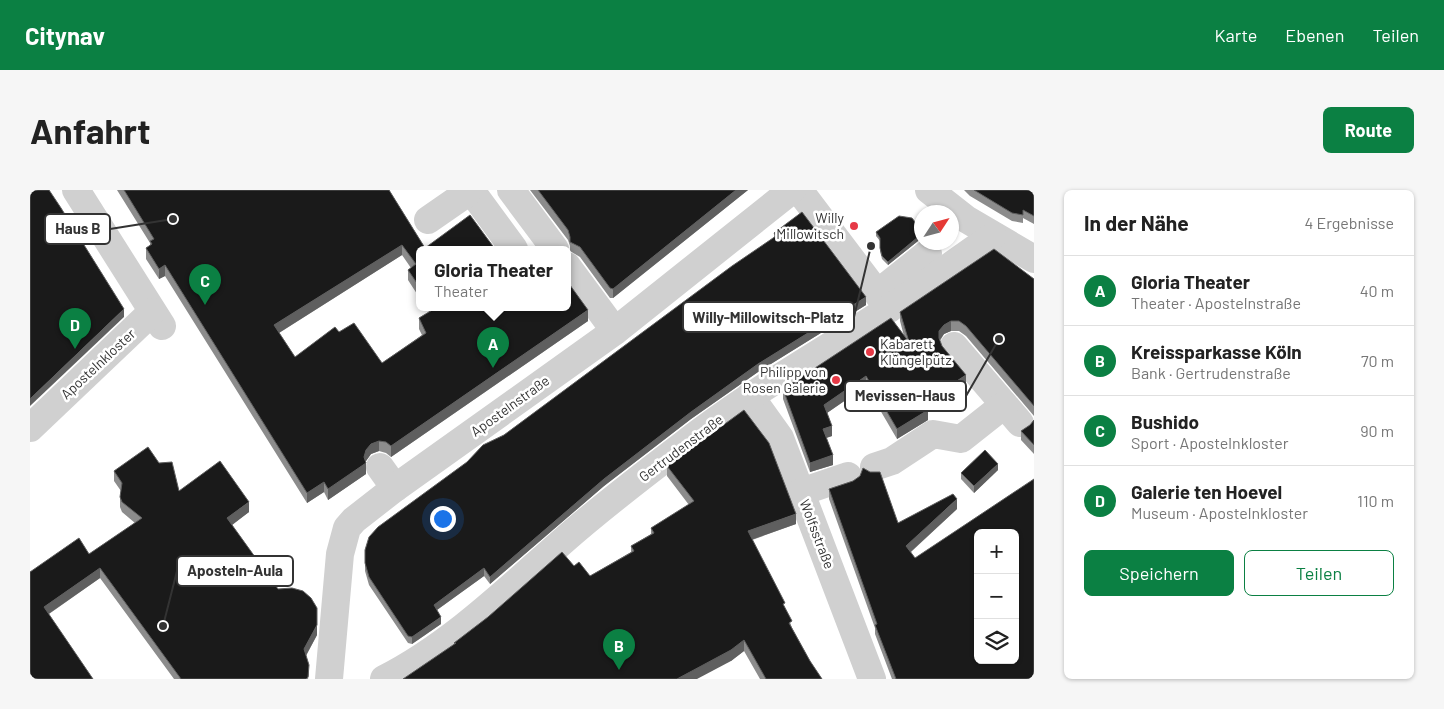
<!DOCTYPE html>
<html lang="de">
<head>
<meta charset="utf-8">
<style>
  :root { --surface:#fff; --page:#f6f6f6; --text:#222; --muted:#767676; --line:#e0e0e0; --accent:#0b8043 }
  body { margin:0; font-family:Barlow,sans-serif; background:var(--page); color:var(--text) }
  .controls { position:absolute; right:15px; bottom:15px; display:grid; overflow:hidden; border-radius:8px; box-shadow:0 1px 4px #0004 }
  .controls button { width:45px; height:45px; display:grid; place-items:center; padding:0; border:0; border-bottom:1px solid var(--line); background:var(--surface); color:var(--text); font:25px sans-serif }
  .compass { position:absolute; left:884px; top:15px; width:45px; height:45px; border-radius:50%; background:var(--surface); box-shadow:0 1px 4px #0004; rotate:54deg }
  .you { position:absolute; left:412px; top:328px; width:18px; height:18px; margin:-12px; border:4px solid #fff; border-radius:50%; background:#1a73e8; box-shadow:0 0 0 8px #1a73e833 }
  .badge { display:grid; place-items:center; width:32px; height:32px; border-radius:50%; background:var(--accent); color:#fff; font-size:16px; font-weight:700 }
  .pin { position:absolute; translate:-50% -41px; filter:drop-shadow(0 1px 2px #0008) }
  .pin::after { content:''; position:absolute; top:26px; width:18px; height:15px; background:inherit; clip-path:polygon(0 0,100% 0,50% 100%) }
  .popup { position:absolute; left:386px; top:56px; width:155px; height:65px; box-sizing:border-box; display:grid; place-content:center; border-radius:8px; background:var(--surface); filter:drop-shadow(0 1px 4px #0005); font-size:16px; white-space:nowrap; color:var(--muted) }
  .popup b { font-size:19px; color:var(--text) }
  .popup::after { content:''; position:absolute; left:50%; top:100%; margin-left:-10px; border:10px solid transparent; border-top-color:var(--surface) }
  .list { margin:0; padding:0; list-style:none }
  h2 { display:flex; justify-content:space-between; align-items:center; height:65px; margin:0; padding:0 20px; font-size:21px }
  h2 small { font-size:16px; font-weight:400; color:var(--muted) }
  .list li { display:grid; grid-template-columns:32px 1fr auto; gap:15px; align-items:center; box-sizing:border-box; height:70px; padding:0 20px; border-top:1px solid var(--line) }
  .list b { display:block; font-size:19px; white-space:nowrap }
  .list p { margin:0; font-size:16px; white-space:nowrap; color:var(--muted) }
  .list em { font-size:16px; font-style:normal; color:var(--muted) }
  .actions { display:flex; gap:10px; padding:15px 20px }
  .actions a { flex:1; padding:11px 0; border:1px solid var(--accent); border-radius:8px; text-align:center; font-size:18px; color:var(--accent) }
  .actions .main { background:var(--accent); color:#fff }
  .icon { flex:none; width:28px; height:28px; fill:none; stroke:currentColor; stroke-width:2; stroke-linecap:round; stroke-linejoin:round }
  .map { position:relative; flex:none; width:1004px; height:489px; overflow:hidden; border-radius:8px }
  header { display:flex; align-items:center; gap:30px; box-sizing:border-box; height:70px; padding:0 25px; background:var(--accent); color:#fff }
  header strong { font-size:24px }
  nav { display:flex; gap:28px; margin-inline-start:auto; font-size:18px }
  .intro { display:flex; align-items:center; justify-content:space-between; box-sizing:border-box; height:120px; padding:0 30px }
  h1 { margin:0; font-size:35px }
  .button { padding:12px 22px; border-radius:8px; background:var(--accent); color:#fff; font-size:18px; font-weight:700 }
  main { display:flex; gap:30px; padding:0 30px }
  aside { flex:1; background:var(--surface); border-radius:8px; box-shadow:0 1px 4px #0004 }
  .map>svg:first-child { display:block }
</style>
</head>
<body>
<header>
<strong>Citynav</strong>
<nav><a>Karte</a><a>Ebenen</a><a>Teilen</a></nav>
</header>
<div class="intro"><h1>Anfahrt</h1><a class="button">Route</a></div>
<main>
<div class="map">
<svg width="1004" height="489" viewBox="0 0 1004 489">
  <rect width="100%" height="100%" fill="#fff"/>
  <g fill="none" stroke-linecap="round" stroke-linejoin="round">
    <g stroke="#d0d0d0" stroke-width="28">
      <path d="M46,0L132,136"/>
      <path d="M435,0L448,10L484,59"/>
      <path d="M481,0L525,59"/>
      <path d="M769,0L859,119"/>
      <path d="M899,0L936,29L1004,69"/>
      <path d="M398,30L437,3"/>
      <path d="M537,76L585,141"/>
      <path d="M848,103L898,63"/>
      <path d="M924,156L990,233"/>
      <path d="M720,206L750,248L842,489"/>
      <path d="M0,238L122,122"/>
      <path d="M350,277L365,298"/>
      <path d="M844,277L862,271L903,244L931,249L974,215"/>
      <path d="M771,302L818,286"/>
      <path d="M299,489L310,364L317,338L324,330L365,298L585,141L762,0"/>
      <path d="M354,489C421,455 477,400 533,351C577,312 624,277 670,242C730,197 795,160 857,120C893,96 928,70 963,46"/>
    </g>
  </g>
  <g fill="#8c8c8c">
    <path d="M87,0H359L395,58L465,59H389V107L378,90V80L381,78L372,65L249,143L265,167L309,142L352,173L392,145L389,139V128L399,122L396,117H537L558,131L361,267L356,263L349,261L341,264L336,271V284L298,310L294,302L277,313L135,86L129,89L116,69V58L120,56V53Z"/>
    <path d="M500,0H718L583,108H580L550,67L540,61V56L538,50Z"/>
    <path d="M934,0H1004V34L993,28V33L982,31L940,6Z"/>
    <path d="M892,41V49L888,51L858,75L852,69L850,61V51L846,46V42Z"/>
    <path d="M744,43L836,115L728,182L661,229L574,296L460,394L454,386L407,420L411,434L382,454L378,453L339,395L335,381V360L474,245L744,48Z"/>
    <path d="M1004,89V226L936,146L929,141H921L914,144L910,151L912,156L936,194L898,220V230L867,249L836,196L797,223L802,246L796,248L803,275L780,282L753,209V199L874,146L870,131V122Z"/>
    <path d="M1004,230V264L991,250V241L1000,235Z"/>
    <path d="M637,276L766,334L722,350L755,418L762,438L780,471L792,489H730L714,461L701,471L424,454V453L544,376L560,386L601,362V356L621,344V338L659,315L637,286Z"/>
    <path d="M968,280L944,303L931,289V283Z"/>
    <path d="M84,281L219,322L201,335L248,399L287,445L276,466L279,485L278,489H144L70,388L19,424L0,489V382L59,364L105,333L92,322L90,317V307L91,301L84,291Z"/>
    <path d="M799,299L868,333L927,319L881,362L885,368L1004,489H862L845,444V438L799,309Z"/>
  </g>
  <g fill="#5f5f5f">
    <path d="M706,0H718L583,108V99Z"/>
    <path d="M892,46V49L888,51L858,75V72L888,47Z"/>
    <path d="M372,55V65L244,146V135Z"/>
    <path d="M135,75V86L129,89V79Z"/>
    <path d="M836,107V115L728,182L661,229L574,296L460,394V387L574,289L661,222L728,174Z"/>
    <path d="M94,119V127L0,216V209Z"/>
    <path d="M558,120V131L361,267V256Z"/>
    <path d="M921,131V141L914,144L909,151V141L914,135Z"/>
    <path d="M936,185V194L893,223V213Z"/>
    <path d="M836,186V196L794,225V215Z"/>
    <path d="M898,220V230L867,249V239Z"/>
    <path d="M802,236V246L793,249V239Z"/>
    <path d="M349,251V261L341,264L336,271V284L298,310V299L341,254Z"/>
    <path d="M803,265V275L780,282V273Z"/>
    <path d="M968,274V280L944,303V296Z"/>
    <path d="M294,292V302L277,313V303Z"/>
    <path d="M927,309V319L876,366V356Z"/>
    <path d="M219,312V322L197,339V328Z"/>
    <path d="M766,324V334L718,351V341Z"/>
    <path d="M70,378V388L14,427V417Z"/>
    <path d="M454,378V386L404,422V415Z"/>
    <path d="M411,427V434L382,454V447Z"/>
    <path d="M287,435V445L274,469V459Z"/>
    <path d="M714,450V461L701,471L667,489H647Z"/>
  </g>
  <g fill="#1a1a1a" stroke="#5f5f5f" fill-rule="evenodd">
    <path d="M0,0H19L31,18L94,119L0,209Z"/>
    <path d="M94,0H359L395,58L440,25L465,59H389V96L378,80L386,74L372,55L244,135L265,167L305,137L309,142L324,133L352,173L396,143L389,128L404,119L403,117H537V91L558,120L361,256L356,252L349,251L341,254L336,260L334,267L336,273L298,299L294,292L277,303L135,75L129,79L116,58L122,54L120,51L124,49Z"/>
    <path d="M508,0H706L583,99L580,98L550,57L540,52V47L538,40Z"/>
    <path d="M944,0H1004V26L993,20V25L982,23Z"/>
    <path d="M772,22L836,107L728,174L661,222L574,289L460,387L454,378L404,415L411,427L382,447L378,446L339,387L335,373V360L339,347L348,337L437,272L453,255L474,245L702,76L746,46L744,43Z"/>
    <path d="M869,26L882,28L892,41V46L888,47L858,72L852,66L850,58V48L846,42Z"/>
    <path d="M964,59L1004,89V216L936,136L929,131H921L914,135L909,141V148L912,156L936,185L893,213L898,220L867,239L836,186L794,215L802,236L793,239L803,265L780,273L753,199L861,128L879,152L870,122Z"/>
    <path d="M714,220L739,253L766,324L718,341L755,413L753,414L762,431L759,433L780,471L792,489H736L714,450L701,460L647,489H373L426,453H424L458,427L532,362L544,376L549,372L560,386L604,361L601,356L624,343L621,338L664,311L637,276Z"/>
    <path d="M1004,230V255L991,241L1000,235Z"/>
    <path d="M118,257L129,273L142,272L149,301L190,271L219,312L197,328L248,399L262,398L273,401L281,408L287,418V435L274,459L279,475L278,487L276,489H151L70,378L14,417L63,489H0V382L49,348L59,364L112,328L92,312L90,307L92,293L84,281Z"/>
    <path d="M955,260L968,274L944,296L931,283Z"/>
    <path d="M833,278L840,282H850L868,333L923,304L927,309L876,356L885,368L1004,289V489H866L845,435L847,434L799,299L823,291L830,286ZM948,343H985V470H948Z"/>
  </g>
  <g fill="#e63946" stroke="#fff" stroke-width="2">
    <circle cx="824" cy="36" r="5"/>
    <circle cx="840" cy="162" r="5"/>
    <circle cx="806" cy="190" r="5"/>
  </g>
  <g text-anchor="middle" stroke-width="5" stroke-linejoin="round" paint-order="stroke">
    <g font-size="14" fill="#333" stroke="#fff" text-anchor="end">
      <text x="814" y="33">Willy<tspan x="814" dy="16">Millowitsch</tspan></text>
      <text x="850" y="159" text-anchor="start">Kabarett<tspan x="850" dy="16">Klüngelpütz</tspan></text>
      <text x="796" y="187">Philipp von<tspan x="796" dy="16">Rosen Galerie</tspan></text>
    </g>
    <g font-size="14" fill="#333" stroke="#fff">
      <text transform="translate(68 174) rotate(-43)" y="5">Apostelnkloster</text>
      <text transform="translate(480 216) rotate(-36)" y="5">Apostelnstraße</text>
      <text transform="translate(651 258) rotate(-37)" y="5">Gertrudenstraße</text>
      <text transform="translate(787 344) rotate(69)" y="5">Wolfsstraße</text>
    </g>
  </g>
  <path fill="none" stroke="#333" stroke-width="2" d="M143 29L80 39M841 56L824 127M969 149L936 206M133 436L147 381"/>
  <g fill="#333" stroke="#fff" stroke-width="2">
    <circle cx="143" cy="29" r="5"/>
    <circle cx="841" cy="56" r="5"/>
    <circle cx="969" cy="149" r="5"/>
    <circle cx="133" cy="436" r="5"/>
  </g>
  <g fill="#fff" stroke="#333" stroke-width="2">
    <rect x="15" y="24" width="65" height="30" rx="5"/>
    <rect x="653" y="112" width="171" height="30" rx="5"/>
    <rect x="815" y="191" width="121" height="30" rx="5"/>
    <rect x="147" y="366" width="116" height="30" rx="5"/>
  </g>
  <g font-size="15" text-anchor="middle" font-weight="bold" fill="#333">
    <text x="48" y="44">Haus B</text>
    <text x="738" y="133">Willy-Millowitsch-Platz</text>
    <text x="875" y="211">Mevissen-Haus</text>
    <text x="205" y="386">Aposteln-Aula</text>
  </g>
</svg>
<div class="controls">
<button>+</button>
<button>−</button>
<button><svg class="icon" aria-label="layers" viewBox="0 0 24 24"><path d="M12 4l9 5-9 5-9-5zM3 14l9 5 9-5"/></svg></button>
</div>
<svg class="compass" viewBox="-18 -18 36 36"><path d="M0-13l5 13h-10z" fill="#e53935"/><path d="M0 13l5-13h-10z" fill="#767676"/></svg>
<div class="you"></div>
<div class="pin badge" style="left:463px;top:178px">A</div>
<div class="popup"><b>Gloria Theater</b>Theater</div>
<div class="pin badge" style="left:589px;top:480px">B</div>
<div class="pin badge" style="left:175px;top:115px">C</div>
<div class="pin badge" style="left:45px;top:159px">D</div>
</div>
<aside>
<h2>In der Nähe<small>4 Ergebnisse</small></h2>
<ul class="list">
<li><span class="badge">A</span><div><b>Gloria Theater</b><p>Theater · Apostelnstraße</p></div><em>40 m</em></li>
<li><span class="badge">B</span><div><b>Kreissparkasse Köln</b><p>Bank · Gertrudenstraße</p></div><em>70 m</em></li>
<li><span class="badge">C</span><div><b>Bushido</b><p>Sport · Apostelnkloster</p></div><em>90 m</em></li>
<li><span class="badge">D</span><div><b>Galerie ten Hoevel</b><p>Museum · Apostelnkloster</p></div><em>110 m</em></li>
</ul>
<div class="actions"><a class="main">Speichern</a><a>Teilen</a></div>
</aside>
</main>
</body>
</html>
